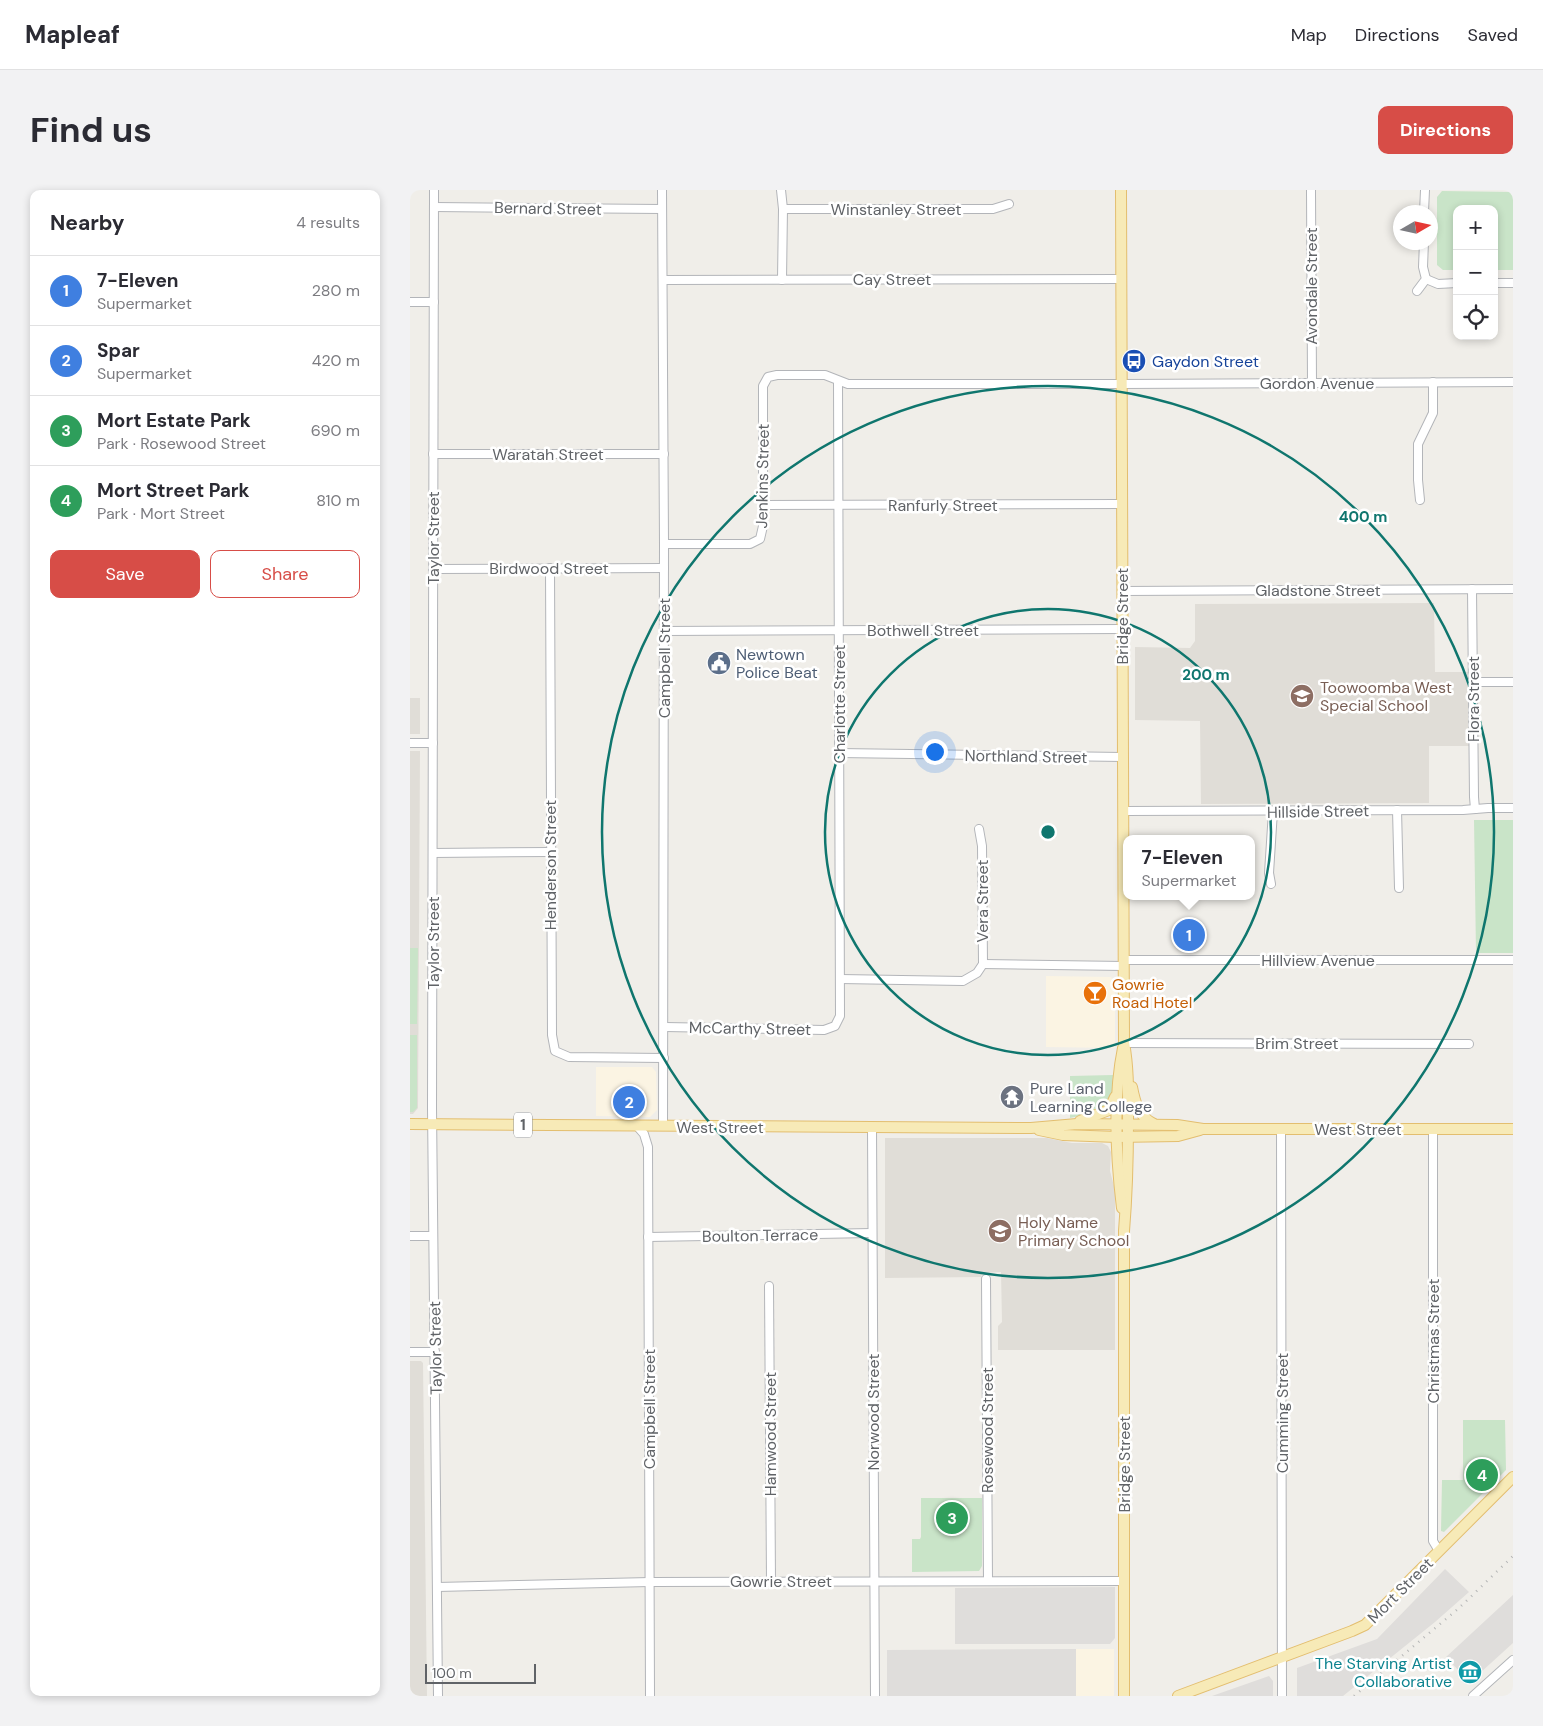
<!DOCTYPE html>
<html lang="en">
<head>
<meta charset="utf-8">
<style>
  :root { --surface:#fff; --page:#f2f2f3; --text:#2b2b33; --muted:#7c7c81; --line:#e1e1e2; --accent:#d74d47 }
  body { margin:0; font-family:"DM Sans",sans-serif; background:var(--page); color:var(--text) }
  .controls { position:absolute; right:15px; top:15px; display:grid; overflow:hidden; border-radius:10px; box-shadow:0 2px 8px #0003 }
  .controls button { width:45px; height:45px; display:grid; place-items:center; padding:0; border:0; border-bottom:1px solid var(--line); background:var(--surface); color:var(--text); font:25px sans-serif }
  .compass { position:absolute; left:983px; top:15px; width:45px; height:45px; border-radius:50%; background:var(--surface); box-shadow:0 2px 8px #0003; rotate:81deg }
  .scale { position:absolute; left:15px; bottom:12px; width:111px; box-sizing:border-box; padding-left:5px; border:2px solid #606367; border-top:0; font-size:14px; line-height:18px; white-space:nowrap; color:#606367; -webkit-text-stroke:4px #fff; paint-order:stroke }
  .you { position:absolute; left:524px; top:561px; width:18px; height:18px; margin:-12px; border:4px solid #fff; border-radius:50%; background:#1a73e8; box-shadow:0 0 0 8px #1a73e833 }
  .badge { display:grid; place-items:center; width:32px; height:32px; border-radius:50%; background:var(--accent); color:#fff; font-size:16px; font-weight:700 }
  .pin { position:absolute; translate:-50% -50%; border:2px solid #fff; box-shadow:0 1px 5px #0006 }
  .popup { position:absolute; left:713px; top:645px; width:132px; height:65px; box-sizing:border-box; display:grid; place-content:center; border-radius:10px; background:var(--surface); filter:drop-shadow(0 1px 4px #0005); font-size:16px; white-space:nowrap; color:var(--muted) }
  .popup b { font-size:19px; color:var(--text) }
  .popup::after { content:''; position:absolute; left:50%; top:100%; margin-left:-10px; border:10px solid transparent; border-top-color:var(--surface) }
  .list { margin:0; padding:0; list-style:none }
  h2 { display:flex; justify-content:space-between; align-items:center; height:65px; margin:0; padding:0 20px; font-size:21px }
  h2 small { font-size:16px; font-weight:400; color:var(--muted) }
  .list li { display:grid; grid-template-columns:32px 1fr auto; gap:15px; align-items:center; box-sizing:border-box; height:70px; padding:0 20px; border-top:1px solid var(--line) }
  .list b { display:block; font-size:19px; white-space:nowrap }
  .list p { margin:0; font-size:16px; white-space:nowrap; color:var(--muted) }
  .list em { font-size:16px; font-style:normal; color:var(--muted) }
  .actions { display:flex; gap:10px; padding:15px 20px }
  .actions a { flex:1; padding:11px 0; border:1px solid var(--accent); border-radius:10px; text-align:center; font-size:18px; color:var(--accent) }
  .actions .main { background:var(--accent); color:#fff }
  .icon { flex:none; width:28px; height:28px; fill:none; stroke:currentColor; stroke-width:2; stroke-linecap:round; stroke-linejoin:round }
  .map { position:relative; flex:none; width:1103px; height:1506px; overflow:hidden; border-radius:10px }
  header { display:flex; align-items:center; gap:30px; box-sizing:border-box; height:70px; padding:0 25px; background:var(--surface); border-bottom:1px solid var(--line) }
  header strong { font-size:24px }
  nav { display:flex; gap:28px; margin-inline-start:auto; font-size:18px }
  .intro { display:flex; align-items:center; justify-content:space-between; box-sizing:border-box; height:120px; padding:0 30px }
  h1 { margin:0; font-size:35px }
  .button { padding:12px 22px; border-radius:10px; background:var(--accent); color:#fff; font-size:18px; font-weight:700 }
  main { display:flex; gap:30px; padding:0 30px }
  aside { flex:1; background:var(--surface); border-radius:10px; box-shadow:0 2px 8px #0003 }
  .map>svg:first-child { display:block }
</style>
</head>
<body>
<header>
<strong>Mapleaf</strong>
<nav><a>Map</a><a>Directions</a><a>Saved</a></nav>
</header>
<div class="intro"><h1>Find us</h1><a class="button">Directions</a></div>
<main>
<aside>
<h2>Nearby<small>4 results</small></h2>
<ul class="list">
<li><span class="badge" style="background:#3f7fe0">1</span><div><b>7-Eleven</b><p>Supermarket</p></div><em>280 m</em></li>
<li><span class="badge" style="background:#3f7fe0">2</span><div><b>Spar</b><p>Supermarket</p></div><em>420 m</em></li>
<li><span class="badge" style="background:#2e9e5b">3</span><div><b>Mort Estate Park</b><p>Park · Rosewood Street</p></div><em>690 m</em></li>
<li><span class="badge" style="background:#2e9e5b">4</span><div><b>Mort Street Park</b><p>Park · Mort Street</p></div><em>810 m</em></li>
</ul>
<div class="actions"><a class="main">Save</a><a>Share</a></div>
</aside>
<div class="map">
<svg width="1103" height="1506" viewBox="0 0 1103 1506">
  <rect width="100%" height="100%" fill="#f0eee9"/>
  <g fill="#fbf4e3">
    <path d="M636,786L701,787L705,793V858L636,857Z"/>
    <path d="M186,877H242L246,882L247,920L240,927L186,926Z"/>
    <rect x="666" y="1459" width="38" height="47"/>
  </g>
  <g fill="#dfdddb">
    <path d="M1035,1379L1059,1402L1025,1432L933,1506H887V1478L967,1449Z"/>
    <path d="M705,1397V1448L700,1454H545V1398Z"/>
    <path d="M1103,1405V1453L1070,1483L1060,1472L1049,1481L1036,1467Z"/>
    <path d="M666,1459V1506H477V1460Z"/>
    <path d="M859,1486L863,1491V1506H802Z"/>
  </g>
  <g fill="#e0ddd7">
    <path d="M1024,413L1025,482H1059L1060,556H1019V613L791,614L790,531L725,530V457L780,458L785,451V414Z"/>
    <rect x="0" y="508" width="10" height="36"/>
    <path d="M0,561H10L8,918L3,924H0Z"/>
    <path d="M475,948H637L662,953H692L698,956L701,962L700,981L705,1000V1160H588V1136L592,1132L591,1082L572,1083L571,1087L475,1088Z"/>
    <path d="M0,1171H11L13,1173L17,1506H0Z"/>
  </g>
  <g fill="#c9e4c8">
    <path d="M1032,1L1103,2V80H1084V19H1047V80H1033L1027,75V7Z"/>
    <path d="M1064,630H1103V763H1066Z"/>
    <path d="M0,758H8L7,834H0Z"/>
    <path d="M0,845H7V918L3,922H0Z"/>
    <path d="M703,885C702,893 704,903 701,910C696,921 671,926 660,928V886Z"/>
    <path d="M1053,1230H1095L1096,1280L1034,1342L1031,1341L1032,1290H1053Z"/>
    <path d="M511,1308H572V1376L569,1381L502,1382V1349H510L511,1347Z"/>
  </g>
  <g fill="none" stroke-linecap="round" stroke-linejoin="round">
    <g stroke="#b3b5b9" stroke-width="10">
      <g id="minor">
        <path d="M24,0L22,918L28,1506"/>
        <path d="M252,0L254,354L253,936"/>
        <path d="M371,0L373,19"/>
        <path d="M901,0L902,193"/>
        <path d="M24,17L252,19"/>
        <path d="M1014,22L1015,0"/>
        <path d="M1016,89L1028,94L1047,93"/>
        <path d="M253,90L710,89"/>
        <path d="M372,90L373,19H583L599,14"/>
        <path d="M1084,93H1103"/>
        <path d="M1007,101L1016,89L1013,77L1014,52"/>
        <path d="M0,112H24"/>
        <path d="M23,264H254"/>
        <path d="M1010,310L1008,290V254L1023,223V192"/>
        <path d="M353,315L712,314"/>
        <path d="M254,354H340L350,349L353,336V196L358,187L367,185H415L438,194H711L1103,192"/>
        <path d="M140,378L142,845L145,861L159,867L254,868"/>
        <path d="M23,379L254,378"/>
        <path d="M1062,399L1064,607L1065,619"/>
        <path d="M712,401L1103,399"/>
        <path d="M254,441L712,439"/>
        <path d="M1063,492H1103"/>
        <path d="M0,553H23"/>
        <path d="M429,563L713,567"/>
        <path d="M987,620L989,698"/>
        <path d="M713,621L1053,620L1078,618H1103"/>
        <path d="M23,663L140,662"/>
        <path d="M861,694L859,683L863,621"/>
        <path d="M714,770H1103"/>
        <path d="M573,774L714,776"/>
        <path d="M430,789L553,791L567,783L573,774L572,656L569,639"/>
        <path d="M255,837L414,840L425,836L430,826L428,191"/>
        <path d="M714,853L1059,854"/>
        <path d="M227,936L234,944L238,957L240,1506"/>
        <path d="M462,938L465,1506"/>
        <path d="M871,939L872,1506"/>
        <path d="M1023,939V1351L1029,1361"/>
        <path d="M0,1046H23"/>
        <path d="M238,1047L462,1043"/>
        <path d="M576,1089L578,1390"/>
        <path d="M359,1096L361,1392"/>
        <path d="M0,1162H25"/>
        <path d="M27,1397L240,1392L715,1391"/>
        <path d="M1063,1506L1103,1470"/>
      </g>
    </g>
    <g stroke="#e3be6f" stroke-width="12">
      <g id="major">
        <path d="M711,0L714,853C719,880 718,906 718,933C718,970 717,1005 714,1041V1506"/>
        <path d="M722,897C725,913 729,927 744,934"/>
        <path d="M670,931L699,920L705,907"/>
        <path d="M0,934L621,938L667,934L767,935L793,939H1103"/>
        <path d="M629,940L653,945L707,947L768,946L790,940"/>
        <path d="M712,1018C706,968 703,907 713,858"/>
        <path d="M768,1506L942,1441L955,1435L1103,1287"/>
      </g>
    </g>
    <use href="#minor" stroke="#fff" stroke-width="8"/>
    <use href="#major" stroke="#f7eab7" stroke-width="10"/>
    <path stroke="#b4b5b5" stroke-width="2.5" stroke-dasharray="1 6" stroke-linecap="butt" d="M944,1506L1048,1419L1103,1366"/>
  </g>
  <g fill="none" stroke="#0f766e" stroke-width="2.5">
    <circle cx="638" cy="642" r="223"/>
    <circle cx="638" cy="642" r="446"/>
  </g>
  <defs>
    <g id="bus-disc" transform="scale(1.25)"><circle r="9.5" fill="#1a4fb4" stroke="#fff"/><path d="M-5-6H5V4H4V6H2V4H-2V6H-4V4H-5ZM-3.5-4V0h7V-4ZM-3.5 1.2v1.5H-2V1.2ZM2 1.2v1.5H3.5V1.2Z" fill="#fff"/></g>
    <g id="civic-disc" transform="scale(1.25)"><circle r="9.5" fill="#5c6f8a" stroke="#fff"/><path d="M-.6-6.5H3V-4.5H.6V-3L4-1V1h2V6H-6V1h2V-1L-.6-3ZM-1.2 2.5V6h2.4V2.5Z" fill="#fff"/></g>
    <g id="school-disc" transform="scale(1.25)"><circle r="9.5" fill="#8d6e63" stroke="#fff"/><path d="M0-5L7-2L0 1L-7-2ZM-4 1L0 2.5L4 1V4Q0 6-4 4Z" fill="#fff"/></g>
    <g id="bar-disc" transform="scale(1.25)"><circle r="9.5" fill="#e8710a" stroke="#fff"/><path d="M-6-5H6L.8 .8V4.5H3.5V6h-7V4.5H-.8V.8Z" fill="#fff"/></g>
    <g id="temple-disc" transform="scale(1.25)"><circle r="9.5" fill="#6b7280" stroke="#fff"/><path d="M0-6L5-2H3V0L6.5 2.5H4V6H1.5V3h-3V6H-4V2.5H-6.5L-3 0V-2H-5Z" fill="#fff"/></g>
    <g id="museum-disc" transform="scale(1.25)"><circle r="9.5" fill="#0f9aa8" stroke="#fff"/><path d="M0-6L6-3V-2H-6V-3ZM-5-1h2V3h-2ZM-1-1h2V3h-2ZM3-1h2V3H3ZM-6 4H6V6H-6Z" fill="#fff"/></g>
  </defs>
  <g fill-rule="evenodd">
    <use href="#bus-disc" x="724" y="171"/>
    <use href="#civic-disc" x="309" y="473"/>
    <use href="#school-disc" x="892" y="506"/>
    <use href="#bar-disc" x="685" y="803"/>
    <use href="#temple-disc" x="602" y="907"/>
    <use href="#school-disc" x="590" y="1041"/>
    <use href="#museum-disc" x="1060" y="1482"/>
  </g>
  <g text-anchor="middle" stroke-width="5" stroke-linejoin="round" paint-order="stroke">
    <rect fill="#fff" stroke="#909295" stroke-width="1" x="104" y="922.5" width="18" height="25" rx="4"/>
    <g font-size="15" font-weight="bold" fill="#606367">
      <text x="113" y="940">1</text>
    </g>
    <g font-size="16" fill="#606367" stroke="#fff">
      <text transform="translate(138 18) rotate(1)" y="6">Bernard Street</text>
      <text x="486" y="25">Winstanley Street</text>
      <text x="482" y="95">Cay Street</text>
      <text transform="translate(901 96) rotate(-90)" y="6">Avondale Street</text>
      <text x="907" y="199">Gordon Avenue</text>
      <text x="138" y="270">Waratah Street</text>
      <text transform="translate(352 286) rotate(-89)" y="6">Jenkins Street</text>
      <text x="533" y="321">Ranfurly Street</text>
      <text transform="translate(23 348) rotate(-90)" y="6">Taylor Street</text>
      <text x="139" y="384">Birdwood Street</text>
      <text x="908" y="406">Gladstone Street</text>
      <text transform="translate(712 426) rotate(-90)" y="6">Bridge Street</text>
      <text x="513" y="446">Bothwell Street</text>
      <text transform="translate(254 468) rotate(-90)" y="6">Campbell Street</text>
      <text transform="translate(1063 509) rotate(-90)" y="6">Flora Street</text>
      <text transform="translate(429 514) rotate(-90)" y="6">Charlotte Street</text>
      <text transform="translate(616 566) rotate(1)" y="6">Northland Street</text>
      <text transform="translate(908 621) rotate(-1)" y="6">Hillside Street</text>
      <text transform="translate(140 675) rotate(-90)" y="6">Henderson Street</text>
      <text transform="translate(572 711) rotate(-90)" y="6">Vera Street</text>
      <text transform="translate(23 753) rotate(-90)" y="6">Taylor Street</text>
      <text x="908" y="776">Hillview Avenue</text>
      <text transform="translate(340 838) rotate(1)" y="6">McCarthy Street</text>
      <text x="887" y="859">Brim Street</text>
      <text x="310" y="943">West Street</text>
      <text x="948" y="945">West Street</text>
      <text transform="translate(350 1045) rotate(-1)" y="6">Boulton Terrace</text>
      <text transform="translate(1023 1151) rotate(-90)" y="6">Christmas Street</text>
      <text transform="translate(25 1158) rotate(-91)" y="6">Taylor Street</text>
      <text transform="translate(239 1219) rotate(-90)" y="6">Campbell Street</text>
      <text transform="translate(463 1222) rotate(-90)" y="6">Norwood Street</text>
      <text transform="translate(872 1223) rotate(-90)" y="6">Cumming Street</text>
      <text transform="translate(577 1240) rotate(-90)" y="6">Rosewood Street</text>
      <text transform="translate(360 1244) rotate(-90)" y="6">Hamwood Street</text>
      <text transform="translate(714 1274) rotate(-90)" y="6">Bridge Street</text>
      <text x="371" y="1397">Gowrie Street</text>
      <text transform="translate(990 1400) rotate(-45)" y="6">Mort Street</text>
    </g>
    <g font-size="16" fill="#164399" stroke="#fff" text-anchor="start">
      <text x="742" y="177">Gaydon Street</text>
    </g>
    <g font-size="16" fill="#4e5e75" stroke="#fff" text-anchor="start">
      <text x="326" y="470">Newtown<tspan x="326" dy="18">Police Beat</tspan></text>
    </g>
    <g font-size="16" fill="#785e54" stroke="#fff" text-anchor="start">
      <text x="910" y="503">Toowoomba West<tspan x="910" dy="18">Special School</tspan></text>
      <text x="608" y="1038">Holy Name<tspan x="608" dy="18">Primary School</tspan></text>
    </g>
    <g font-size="16" fill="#c56008" stroke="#fff" text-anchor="start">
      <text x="702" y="800">Gowrie<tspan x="702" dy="18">Road Hotel</tspan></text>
    </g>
    <g font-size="16" fill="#5b616d" stroke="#fff" text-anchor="start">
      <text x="620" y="904">Pure Land<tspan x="620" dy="18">Learning College</tspan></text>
    </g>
    <g font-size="16" fill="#0d838f" stroke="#fff" text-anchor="end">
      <text x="1042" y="1479">The Starving Artist<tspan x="1042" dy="18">Collaborative</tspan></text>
    </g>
  </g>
  <circle cx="638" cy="642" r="8" fill="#0f766e" stroke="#fff" stroke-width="2.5"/>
  <g font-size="15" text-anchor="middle" font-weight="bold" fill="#0f766e" stroke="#fff" stroke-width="5" stroke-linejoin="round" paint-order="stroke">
    <text x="953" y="332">400 m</text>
    <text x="796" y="490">200 m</text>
  </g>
</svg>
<div class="controls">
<button>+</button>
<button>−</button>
<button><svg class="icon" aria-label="locate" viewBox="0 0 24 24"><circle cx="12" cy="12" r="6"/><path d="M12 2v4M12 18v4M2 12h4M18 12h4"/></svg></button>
</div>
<svg class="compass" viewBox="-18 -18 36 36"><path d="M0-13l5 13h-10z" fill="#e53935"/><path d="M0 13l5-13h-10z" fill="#7c7c81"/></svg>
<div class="scale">100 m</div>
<div class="you"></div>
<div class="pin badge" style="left:779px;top:745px;background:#3f7fe0">1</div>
<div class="popup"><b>7-Eleven</b>Supermarket</div>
<div class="pin badge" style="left:219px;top:912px;background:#3f7fe0">2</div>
<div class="pin badge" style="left:542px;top:1328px;background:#2e9e5b">3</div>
<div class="pin badge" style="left:1072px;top:1285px;background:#2e9e5b">4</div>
</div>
</main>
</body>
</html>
